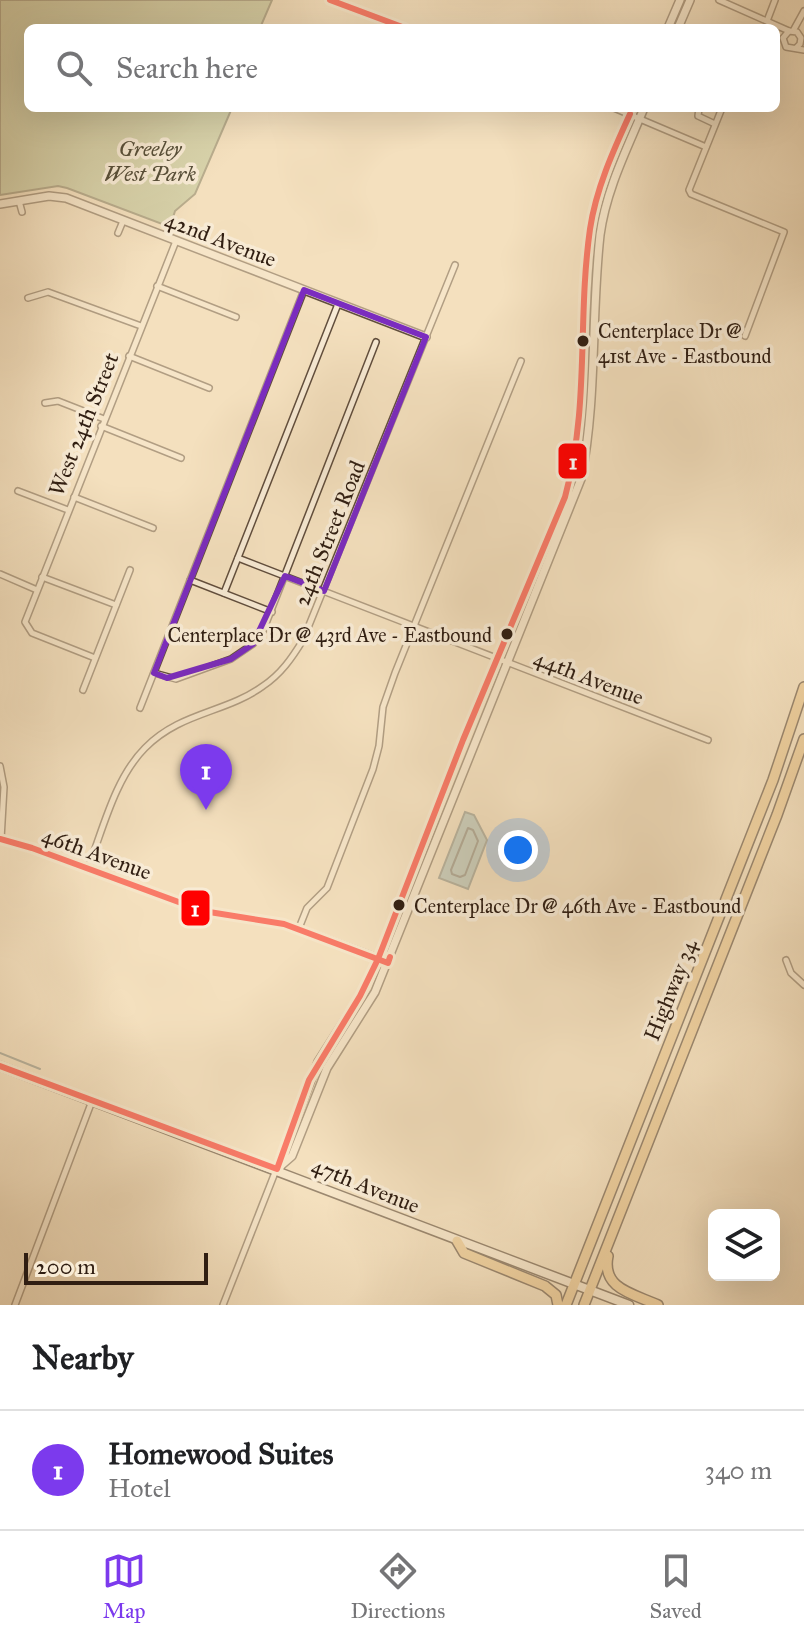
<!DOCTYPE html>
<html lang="en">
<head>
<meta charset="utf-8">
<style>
  :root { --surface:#fff; --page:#f6f6f6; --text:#202124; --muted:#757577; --line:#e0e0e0; --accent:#7c3aed }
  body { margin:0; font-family:"IM FELL Great Primer",serif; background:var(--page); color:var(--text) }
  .controls { position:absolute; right:24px; bottom:24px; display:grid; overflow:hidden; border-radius:12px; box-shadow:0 8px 32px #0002 }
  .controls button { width:72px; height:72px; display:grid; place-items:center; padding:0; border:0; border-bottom:2px solid var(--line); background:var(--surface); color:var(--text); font:40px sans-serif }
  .scale { position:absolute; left:24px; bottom:20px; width:184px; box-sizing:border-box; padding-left:8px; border:4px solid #301e12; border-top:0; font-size:22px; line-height:28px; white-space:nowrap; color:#301e12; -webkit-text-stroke:6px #f8ebd5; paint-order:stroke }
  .you { position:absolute; left:518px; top:850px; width:28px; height:28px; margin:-20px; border:6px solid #fff; border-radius:50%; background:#1a73e8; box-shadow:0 0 0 12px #1a73e833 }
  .badge { display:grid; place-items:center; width:52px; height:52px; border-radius:50%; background:var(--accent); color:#fff; font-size:26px; font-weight:700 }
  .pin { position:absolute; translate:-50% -66px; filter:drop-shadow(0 2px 4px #0008) }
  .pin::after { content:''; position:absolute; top:42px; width:28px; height:24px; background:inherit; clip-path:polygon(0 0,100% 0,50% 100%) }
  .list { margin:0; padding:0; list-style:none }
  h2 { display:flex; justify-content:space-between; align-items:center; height:104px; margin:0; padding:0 32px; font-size:34px }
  h2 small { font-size:26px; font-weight:400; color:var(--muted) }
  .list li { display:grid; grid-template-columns:52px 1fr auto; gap:24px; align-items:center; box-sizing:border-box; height:120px; padding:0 32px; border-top:2px solid var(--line) }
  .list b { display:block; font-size:30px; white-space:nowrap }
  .list p { margin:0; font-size:26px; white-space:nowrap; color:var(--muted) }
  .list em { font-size:26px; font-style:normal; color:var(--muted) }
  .icon { flex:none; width:44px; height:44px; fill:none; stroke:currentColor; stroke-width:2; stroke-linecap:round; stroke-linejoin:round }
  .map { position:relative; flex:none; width:804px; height:1305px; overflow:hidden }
  .search { position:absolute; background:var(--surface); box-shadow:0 8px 32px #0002; left:24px; right:24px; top:24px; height:88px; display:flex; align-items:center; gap:20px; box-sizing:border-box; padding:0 28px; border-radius:12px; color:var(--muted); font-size:30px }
  .sheet { height:224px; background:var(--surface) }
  nav { display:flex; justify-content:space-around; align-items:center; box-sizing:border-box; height:112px; border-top:2px solid var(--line); background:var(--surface); font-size:22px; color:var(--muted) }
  nav a { display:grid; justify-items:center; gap:4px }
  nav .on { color:var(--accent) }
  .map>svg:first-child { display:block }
</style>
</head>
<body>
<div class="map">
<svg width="804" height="1305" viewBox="0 0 804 1305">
  <rect width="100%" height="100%" fill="#f4e0be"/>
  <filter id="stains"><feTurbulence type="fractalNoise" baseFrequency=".0025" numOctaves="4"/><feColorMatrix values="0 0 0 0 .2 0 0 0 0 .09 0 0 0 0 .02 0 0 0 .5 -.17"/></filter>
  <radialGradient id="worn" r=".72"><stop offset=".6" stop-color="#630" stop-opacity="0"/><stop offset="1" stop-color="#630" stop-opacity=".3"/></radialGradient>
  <path fill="#b5c396" stroke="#727054" stroke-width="2" d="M0,0H272L260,28H28V108H232L195,194L175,211L170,227L67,188L58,186L0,195Z"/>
  <path fill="#9ebbb9" stroke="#727c76" stroke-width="2" d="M465,812L474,815L487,840L468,889L439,878Z"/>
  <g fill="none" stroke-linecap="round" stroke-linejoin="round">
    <path stroke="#676c66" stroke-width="2" d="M468,828L473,830L478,841L465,875L460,877L452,874L451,870Z"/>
    <path stroke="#727c76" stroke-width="2" d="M0,1053L40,1069"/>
    <g stroke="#614e3d" stroke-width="8">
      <g id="minor">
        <path d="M330,0L405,28"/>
        <path d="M719,0L789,31"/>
        <path d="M767,21L775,0"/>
        <path d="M793,31L804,11"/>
        <path d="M796,48L800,44L801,38L797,32L789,31L783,38L786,47L804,50"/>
        <path d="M614,108L706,147"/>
        <path d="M699,108L698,116L715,124"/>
        <path d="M722,108L689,190L691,194L784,232L745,336"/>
        <path d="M19,201L22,212"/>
        <path d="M118,233L123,221"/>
        <path d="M157,286L236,317"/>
        <path d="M28,298L48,292L141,326"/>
        <path d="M129,356L209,388"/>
        <path d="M45,403L58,401L104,419"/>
        <path d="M101,426L181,458"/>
        <path d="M18,491L68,510"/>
        <path d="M74,497L153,528"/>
        <path d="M238,558L708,740"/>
        <path d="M0,574L37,590"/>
        <path d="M42,577L116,605"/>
        <path d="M190,580L272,612"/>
        <path d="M224,593L338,304"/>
        <path d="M95,658L32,633L25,622L176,241"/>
        <path d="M154,673L176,679L231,659L253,644L263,631L376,342"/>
        <path d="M83,690L130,570"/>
        <path d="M140,708L304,290"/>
        <path d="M0,766L4,787L1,839"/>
        <path d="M88,868C103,829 115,778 145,748C180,712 226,713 263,686C281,674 292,658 303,640L455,265"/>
        <path d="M299,928L307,908L327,888L373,769L379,746L383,707L395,673L521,361"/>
        <path d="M786,960L791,973L804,985"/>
        <path d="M15,1305L92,1101"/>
        <path d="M223,1305L276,1170"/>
      </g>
    </g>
    <g stroke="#614e3d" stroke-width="10">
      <g id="tertiary">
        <path d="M668,28L680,0"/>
        <path d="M678,28L690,0"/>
        <path d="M0,204L49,196L66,198L426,337"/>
        <path d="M0,839L32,848L203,911L284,924L382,960"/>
        <path d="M277,1167L318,1062L360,996L378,959L463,740L565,497C593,412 579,317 591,229C596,186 615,147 632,108"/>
        <path d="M277,1169L292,1156L327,1068L375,992L581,479C597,399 591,316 600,235C606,190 627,149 644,108"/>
      </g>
    </g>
    <g stroke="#301e12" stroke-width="11">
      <path id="secondary" d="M0,1066L629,1305"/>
    </g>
    <g stroke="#301e12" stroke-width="12">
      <g id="trunk">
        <path d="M457,1241L464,1253L545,1286L556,1295L558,1305"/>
        <path d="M608,1256C601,1289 634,1294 658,1305"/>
        <path d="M566,1305L773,780L804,687"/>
        <path d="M584,1305L777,815L804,739"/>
      </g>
    </g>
    <use href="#minor" stroke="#f8ebd5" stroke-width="5"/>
    <use href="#tertiary" stroke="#f8ebd5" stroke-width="7"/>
    <use href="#secondary" stroke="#f8ebd5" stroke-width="8"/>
    <use href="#trunk" stroke="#eac07f" stroke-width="9"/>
    <g stroke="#f8ebd5" stroke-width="12">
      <g id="bus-1">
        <path d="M330,0L405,28"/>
        <path d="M0,839L32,848L203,911L284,924L388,963L390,957"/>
        <path d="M0,1066L277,1169L309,1080L360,996L378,959L463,740L565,497C590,404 577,321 590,229C596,189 613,151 630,114"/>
      </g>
    </g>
    <use href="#bus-1" stroke="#f00" stroke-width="6"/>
  </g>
  <path d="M0 0H804V1305H0ZM304,290L426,337L324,591L285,576L253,644L231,659L167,678L154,673Z" fill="#f4e0be" fill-opacity=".55" fill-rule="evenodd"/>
  <path fill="none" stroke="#7b2cbf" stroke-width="6" stroke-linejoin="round" d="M304,290L426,337L324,591L285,576L253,644L231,659L167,678L154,673Z"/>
  <g fill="#301e12" stroke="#f8ebd5" stroke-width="3">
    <circle cx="583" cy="341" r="7"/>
    <circle cx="507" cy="634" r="7"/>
    <circle cx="399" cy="905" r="7"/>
  </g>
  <g text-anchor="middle" stroke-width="7" stroke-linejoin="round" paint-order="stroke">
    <g font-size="20" fill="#301e12" stroke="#f8ebd5" text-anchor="start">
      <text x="598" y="338">Centerplace Dr @<tspan x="598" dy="25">41st Ave - Eastbound</tspan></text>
      <text x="492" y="642" text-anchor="end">Centerplace Dr @ 43rd Ave - Eastbound</text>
      <text x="414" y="913">Centerplace Dr @ 46th Ave - Eastbound</text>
    </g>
    <g font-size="22" font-style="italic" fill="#58503a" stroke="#f8ebd5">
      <text x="150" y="156">Greeley<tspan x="150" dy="25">West Park</tspan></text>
    </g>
    <g font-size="22" fill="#301e12" stroke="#f8ebd5">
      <text transform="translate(221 239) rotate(21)" y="8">42nd Avenue</text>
      <text transform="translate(83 424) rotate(-68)" y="8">West 24th Street</text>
      <text transform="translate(329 533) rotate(-68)" y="8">24th Street Road</text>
      <text transform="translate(589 677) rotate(21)" y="8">44th Avenue</text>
      <text transform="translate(97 853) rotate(20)" y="8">46th Avenue</text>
      <text transform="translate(670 990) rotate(-68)" y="8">Highway 34</text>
      <text transform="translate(366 1185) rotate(22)" y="8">47th Avenue</text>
    </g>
  </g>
  <g stroke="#f8ebd5" stroke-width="3">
    <rect x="557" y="442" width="31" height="38" rx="8" fill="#f00"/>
    <rect x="180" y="889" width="31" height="38" rx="8" fill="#f00"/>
  </g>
  <g font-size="22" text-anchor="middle" font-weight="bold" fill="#fff">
    <text x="573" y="469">1</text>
    <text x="195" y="916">1</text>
  </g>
  <rect width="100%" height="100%" filter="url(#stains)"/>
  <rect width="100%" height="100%" fill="url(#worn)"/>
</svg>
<div class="controls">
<button><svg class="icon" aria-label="layers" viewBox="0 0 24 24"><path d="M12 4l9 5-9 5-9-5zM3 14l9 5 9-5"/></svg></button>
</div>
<div class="scale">200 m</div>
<div class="you"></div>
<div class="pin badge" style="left:206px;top:810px">1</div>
<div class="search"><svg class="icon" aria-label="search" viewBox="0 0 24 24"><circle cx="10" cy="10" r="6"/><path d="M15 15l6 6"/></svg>Search here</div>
</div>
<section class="sheet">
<h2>Nearby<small></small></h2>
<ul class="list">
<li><span class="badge">1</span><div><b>Homewood Suites</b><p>Hotel</p></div><em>340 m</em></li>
</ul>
</section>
<nav>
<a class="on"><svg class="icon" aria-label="map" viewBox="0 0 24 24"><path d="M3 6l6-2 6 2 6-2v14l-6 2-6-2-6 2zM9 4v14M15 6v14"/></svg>Map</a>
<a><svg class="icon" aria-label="directions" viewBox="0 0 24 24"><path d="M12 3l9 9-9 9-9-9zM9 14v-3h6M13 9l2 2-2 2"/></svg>Directions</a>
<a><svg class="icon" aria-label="saved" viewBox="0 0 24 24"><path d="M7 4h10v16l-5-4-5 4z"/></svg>Saved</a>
</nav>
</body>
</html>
